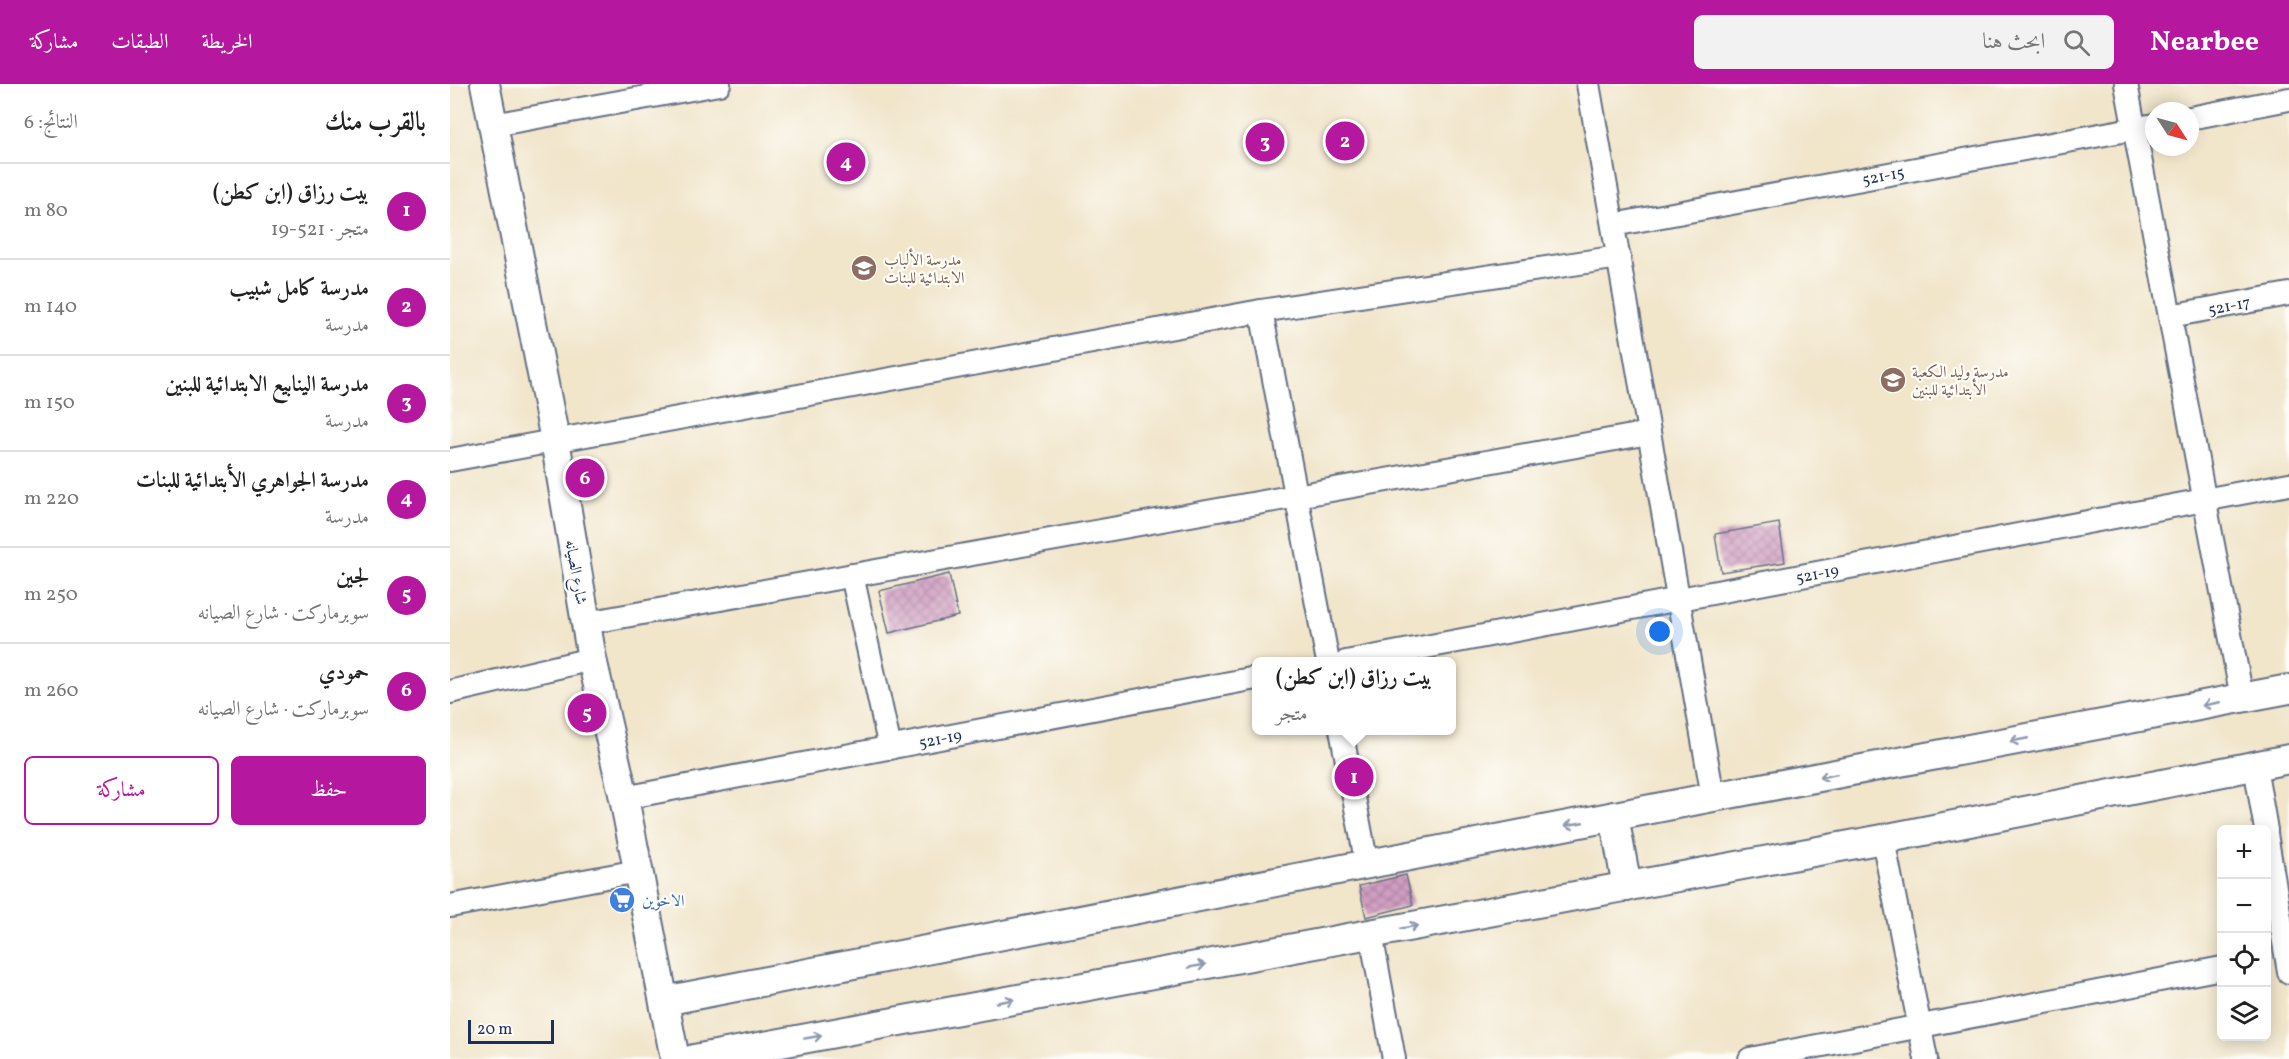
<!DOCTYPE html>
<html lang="ar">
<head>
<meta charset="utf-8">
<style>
  :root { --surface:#fff; --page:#f2f2f2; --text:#222; --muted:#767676; --line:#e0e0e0; --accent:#b5179e }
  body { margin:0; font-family:Vollkorn,Amiri,serif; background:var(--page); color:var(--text); direction:rtl }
  .controls { position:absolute; right:18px; bottom:18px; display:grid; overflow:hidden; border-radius:9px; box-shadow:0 3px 15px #0003 }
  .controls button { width:54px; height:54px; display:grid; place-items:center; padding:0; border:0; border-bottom:2px solid var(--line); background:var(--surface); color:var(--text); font:30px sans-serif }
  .compass { position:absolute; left:1695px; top:18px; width:54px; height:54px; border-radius:50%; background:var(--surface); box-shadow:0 3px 15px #0003; rotate:126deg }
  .scale { position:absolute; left:18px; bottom:15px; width:86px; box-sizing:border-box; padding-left:6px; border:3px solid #1b2f5e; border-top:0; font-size:16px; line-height:21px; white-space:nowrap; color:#1b2f5e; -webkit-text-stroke:4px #fdfcf7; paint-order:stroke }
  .you { position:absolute; left:1210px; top:548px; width:21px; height:21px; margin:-15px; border:4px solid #fff; border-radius:50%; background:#1a73e8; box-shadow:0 0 0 9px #1a73e833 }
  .badge { display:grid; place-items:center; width:39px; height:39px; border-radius:50%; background:var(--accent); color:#fff; font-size:20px; font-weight:700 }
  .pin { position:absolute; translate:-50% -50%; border:3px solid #fff; box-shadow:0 2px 6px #0006 }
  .popup { position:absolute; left:802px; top:573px; width:204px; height:78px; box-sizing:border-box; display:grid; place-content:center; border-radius:9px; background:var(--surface); filter:drop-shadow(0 2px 4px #0005); font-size:20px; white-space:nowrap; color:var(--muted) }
  .popup b { font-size:22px; color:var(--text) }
  .popup::after { content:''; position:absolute; left:50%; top:100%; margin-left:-12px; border:12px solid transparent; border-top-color:var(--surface) }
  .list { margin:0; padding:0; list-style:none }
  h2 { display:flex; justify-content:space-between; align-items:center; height:78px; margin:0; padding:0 24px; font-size:26px }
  h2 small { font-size:20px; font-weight:400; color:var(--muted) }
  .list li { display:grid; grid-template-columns:39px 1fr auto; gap:18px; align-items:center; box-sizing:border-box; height:96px; padding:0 24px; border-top:2px solid var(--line) }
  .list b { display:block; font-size:22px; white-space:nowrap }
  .list p { margin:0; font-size:20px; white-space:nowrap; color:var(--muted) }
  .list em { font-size:20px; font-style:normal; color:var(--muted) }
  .actions { display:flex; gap:12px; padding:18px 24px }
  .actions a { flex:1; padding:14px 0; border:2px solid var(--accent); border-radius:9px; text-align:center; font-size:21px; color:var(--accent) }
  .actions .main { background:var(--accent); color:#fff }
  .icon { flex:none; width:33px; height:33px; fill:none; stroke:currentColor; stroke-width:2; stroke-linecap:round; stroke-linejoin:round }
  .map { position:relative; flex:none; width:1839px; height:975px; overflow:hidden; direction:ltr }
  header { display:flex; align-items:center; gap:36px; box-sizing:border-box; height:84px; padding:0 30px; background:var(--accent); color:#fff }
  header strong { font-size:28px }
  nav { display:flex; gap:33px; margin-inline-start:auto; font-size:21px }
  .search { width:420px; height:54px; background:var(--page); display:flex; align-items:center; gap:15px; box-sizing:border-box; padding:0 21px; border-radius:9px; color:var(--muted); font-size:22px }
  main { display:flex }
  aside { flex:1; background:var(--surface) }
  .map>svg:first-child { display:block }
</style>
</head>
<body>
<header>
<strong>Nearbee</strong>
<div class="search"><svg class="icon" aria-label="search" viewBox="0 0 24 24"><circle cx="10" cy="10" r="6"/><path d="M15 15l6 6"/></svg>ابحث هنا</div>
<nav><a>الخريطة</a><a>الطبقات</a><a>مشاركة</a></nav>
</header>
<main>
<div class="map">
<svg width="1839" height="975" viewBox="0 0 1839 975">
  <defs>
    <pattern id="building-cross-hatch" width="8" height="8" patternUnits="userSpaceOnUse" patternTransform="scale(1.5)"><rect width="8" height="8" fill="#d19ec2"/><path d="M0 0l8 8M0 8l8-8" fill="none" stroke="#a981a1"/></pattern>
  </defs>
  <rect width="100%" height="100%" fill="#fdfcf7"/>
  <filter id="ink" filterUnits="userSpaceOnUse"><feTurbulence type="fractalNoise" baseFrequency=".0167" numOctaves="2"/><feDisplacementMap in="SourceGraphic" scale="12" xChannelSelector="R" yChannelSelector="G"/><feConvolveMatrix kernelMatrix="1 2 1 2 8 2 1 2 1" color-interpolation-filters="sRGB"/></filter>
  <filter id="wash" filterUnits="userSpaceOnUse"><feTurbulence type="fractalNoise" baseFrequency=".008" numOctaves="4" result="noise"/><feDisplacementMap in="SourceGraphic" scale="24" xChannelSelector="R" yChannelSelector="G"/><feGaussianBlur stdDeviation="1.35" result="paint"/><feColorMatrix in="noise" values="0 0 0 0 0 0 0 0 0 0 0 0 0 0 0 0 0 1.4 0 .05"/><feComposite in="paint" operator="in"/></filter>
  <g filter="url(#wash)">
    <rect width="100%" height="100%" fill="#f1e5ca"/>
    <g id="blocks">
      <g fill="url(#building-cross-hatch)">
        <path d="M1329,439L1335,478L1271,488L1265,450Z"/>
        <path d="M499,490L508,532L439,549L429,507Z"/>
        <path d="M956,791L963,821L916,833L909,802Z"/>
      </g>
    </g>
  </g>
  <g filter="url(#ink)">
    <use href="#blocks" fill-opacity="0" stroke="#666f84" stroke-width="1.5"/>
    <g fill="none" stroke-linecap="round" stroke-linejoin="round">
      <g stroke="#666f84" stroke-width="26">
        <g id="minor">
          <path d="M1138,0L1263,713"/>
          <path d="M1676,0L1792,614"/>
          <path d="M1740,34L1839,15"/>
          <path d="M43,41L269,0"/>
          <path d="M1163,141L1704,41"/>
          <path d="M811,227L878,578"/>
          <path d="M1720,232L1839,210"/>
          <path d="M0,376L811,227L1169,173"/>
          <path d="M402,491L440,664"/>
          <path d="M136,539L1199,349"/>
          <path d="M896,578L1839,400"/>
          <path d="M0,608L142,575"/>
          <path d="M891,646L917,781"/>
          <path d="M1805,682L1816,746"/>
          <path d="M174,714L806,594"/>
          <path d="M1816,750L1839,888"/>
          <path d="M1433,755L1476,975"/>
          <path d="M0,822L188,787"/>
          <path d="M921,850L944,975"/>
          <path d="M1300,975L1772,884"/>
        </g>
      </g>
      <g stroke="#666f84" stroke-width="32">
        <g id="tertiary">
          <path d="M35,0L105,356L142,575L174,714L225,975"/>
          <path d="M1164,732L1177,803"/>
          <path d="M214,917L1263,713L1839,605"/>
          <path d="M244,975L1433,755L1839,675"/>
        </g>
      </g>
      <use href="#minor" stroke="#fff" stroke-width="22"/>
      <use href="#tertiary" stroke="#fff" stroke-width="28"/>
    </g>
    <defs><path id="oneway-shaft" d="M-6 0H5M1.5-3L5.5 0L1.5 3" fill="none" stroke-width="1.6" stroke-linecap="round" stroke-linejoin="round" transform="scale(1.5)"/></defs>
    <g stroke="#8d97ae">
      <use href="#oneway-shaft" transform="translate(1761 620) rotate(169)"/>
      <use href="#oneway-shaft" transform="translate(1569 656) rotate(169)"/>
      <use href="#oneway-shaft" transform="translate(1378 692) rotate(169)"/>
      <use href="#oneway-shaft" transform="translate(1124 740) rotate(169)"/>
      <use href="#oneway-shaft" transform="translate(959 843) rotate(-10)"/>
      <use href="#oneway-shaft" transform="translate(747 882) rotate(-10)"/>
      <use href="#oneway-shaft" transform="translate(555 917) rotate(-10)"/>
      <use href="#oneway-shaft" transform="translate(363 953) rotate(-10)"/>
    </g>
  </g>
  <defs>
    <g id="school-disc" transform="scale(1.35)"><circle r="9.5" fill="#8d6e63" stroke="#fdfcf7"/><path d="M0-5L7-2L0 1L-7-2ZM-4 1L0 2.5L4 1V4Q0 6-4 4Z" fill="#fff"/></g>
    <g id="supermarket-disc" transform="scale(1.35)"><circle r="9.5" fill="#3f7fe0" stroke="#fdfcf7"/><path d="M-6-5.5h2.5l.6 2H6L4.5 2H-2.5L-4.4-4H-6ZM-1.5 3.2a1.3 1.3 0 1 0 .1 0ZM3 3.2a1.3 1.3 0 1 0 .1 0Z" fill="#fff"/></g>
  </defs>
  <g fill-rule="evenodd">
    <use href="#school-disc" x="414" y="184"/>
    <use href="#school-disc" x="1443" y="296"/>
    <use href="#supermarket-disc" x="172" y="816"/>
  </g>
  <g text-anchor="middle" stroke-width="4.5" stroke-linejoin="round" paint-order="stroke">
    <g font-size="16" fill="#1b2f5e" stroke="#fdfcf7">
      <text transform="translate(1433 91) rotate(-11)" y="6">521-15</text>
      <text transform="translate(1779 221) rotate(-11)" y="6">521-17</text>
      <text transform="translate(127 488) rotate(80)" y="6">شارع الصيانه</text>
      <text transform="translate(1367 489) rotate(-11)" y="6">521-19</text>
      <text transform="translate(490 654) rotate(-11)" y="6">521-19</text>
    </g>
    <g font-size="16" fill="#785e54" stroke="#fdfcf7" text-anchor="start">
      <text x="434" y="181">مدرسة الألباب<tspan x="434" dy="18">الابتدائية للبنات</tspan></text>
      <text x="1462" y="293">مدرسة وليد الكعبة<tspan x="1462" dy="18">الأبتدائية للبنين</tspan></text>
    </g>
    <g font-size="16" fill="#366cbe" stroke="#fdfcf7" text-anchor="start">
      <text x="192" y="822">الاخوين</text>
    </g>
  </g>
</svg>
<div class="controls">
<button>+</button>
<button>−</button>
<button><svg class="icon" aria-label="locate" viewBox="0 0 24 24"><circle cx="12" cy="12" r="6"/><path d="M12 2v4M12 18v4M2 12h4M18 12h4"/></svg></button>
<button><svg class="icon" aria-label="layers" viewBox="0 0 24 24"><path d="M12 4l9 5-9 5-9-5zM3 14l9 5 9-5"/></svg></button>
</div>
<svg class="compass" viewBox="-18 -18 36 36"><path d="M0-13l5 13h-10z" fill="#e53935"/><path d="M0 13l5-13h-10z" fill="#767676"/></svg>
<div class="scale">20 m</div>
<div class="you"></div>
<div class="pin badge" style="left:904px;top:693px">1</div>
<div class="popup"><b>بيت رزاق (ابن كطن)</b>متجر</div>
<div class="pin badge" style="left:895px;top:57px">2</div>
<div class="pin badge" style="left:815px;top:58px">3</div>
<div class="pin badge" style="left:396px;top:78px">4</div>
<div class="pin badge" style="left:137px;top:629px">5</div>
<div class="pin badge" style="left:135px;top:394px">6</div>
</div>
<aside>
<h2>بالقرب منك<small>النتائج: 6</small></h2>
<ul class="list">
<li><span class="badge">1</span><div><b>بيت رزاق (ابن كطن)</b><p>متجر · 521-19</p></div><em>80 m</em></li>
<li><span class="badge">2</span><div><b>مدرسة كامل شبيب</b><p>مدرسة</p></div><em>140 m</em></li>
<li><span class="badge">3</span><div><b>مدرسة الينابيع الابتدائية للبنين</b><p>مدرسة</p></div><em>150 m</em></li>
<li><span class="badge">4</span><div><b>مدرسة الجواهري الأبتدائية للبنات</b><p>مدرسة</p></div><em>220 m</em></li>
<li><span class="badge">5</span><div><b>لجين</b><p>سوبرماركت · شارع الصيانه</p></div><em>250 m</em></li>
<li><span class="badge">6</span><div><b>حمودي</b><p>سوبرماركت · شارع الصيانه</p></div><em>260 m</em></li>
</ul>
<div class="actions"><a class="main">حفظ</a><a>مشاركة</a></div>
</aside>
</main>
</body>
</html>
